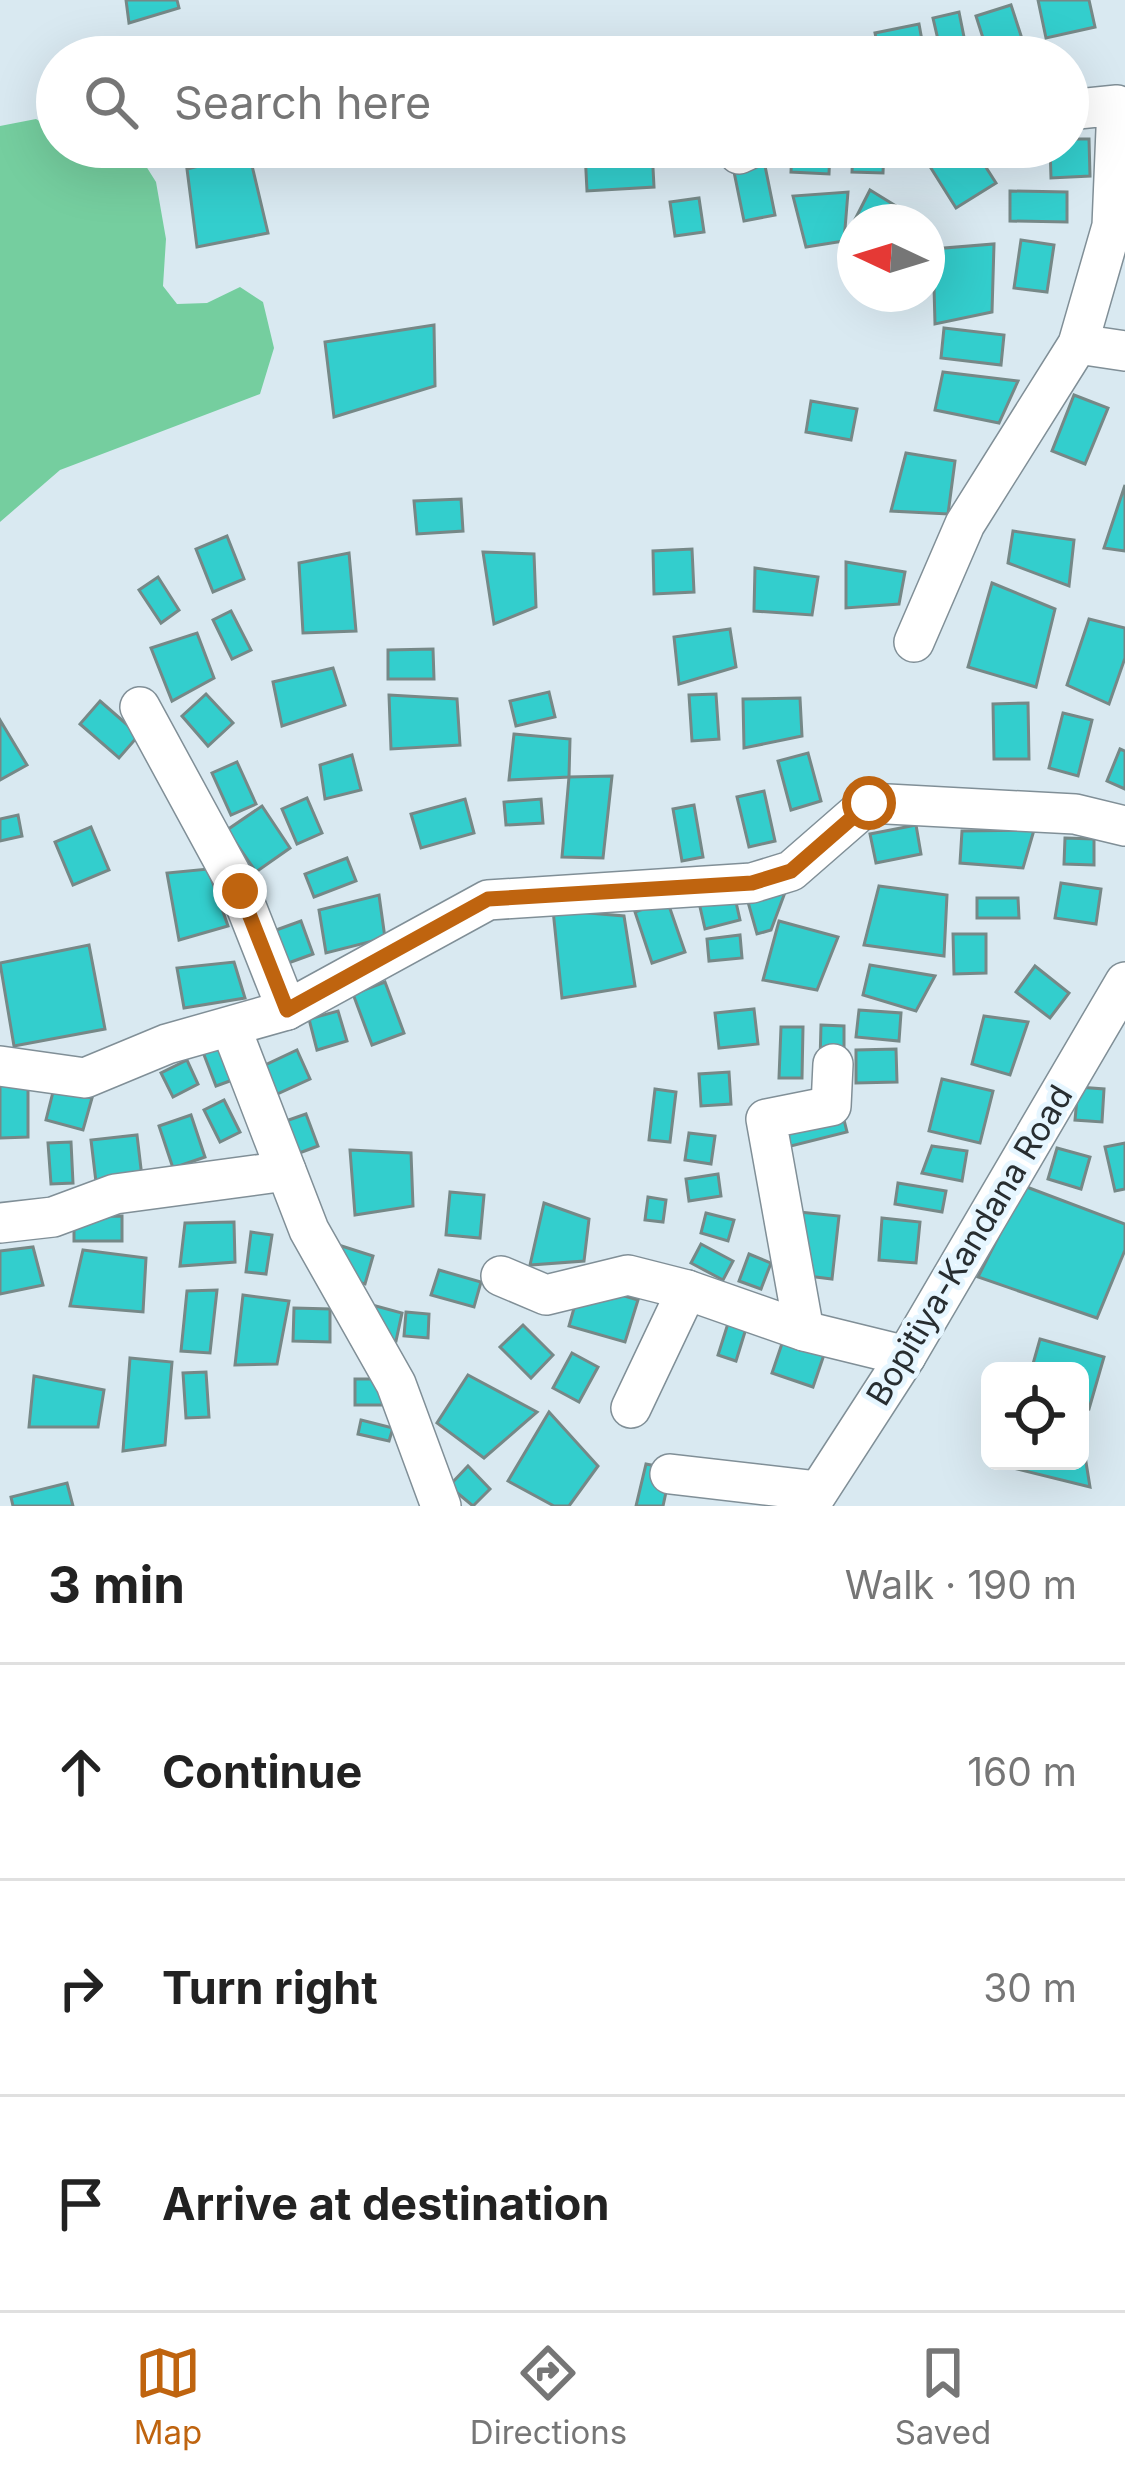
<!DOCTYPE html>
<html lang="en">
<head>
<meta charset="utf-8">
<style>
  :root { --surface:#fff; --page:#f2f2f2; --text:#222; --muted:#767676; --line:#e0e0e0; --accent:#bf640f }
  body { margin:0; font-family:Inter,sans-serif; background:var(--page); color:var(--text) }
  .controls { position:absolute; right:36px; bottom:36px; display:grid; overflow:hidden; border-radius:18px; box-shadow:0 12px 48px #0002 }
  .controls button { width:108px; height:108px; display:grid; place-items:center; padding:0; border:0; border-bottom:3px solid var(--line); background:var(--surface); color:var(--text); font:60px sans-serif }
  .compass { position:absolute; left:837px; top:204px; width:108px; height:108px; border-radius:50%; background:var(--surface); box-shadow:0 12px 48px #0002; rotate:274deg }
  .stop { position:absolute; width:36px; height:36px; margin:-27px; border:9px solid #bf640f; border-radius:50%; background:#fff }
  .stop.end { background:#bf640f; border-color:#fff; box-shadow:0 3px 12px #0008 }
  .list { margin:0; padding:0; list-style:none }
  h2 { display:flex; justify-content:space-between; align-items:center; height:156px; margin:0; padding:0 48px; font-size:51px }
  h2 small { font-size:39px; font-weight:400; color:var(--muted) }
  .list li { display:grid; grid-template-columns:78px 1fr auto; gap:36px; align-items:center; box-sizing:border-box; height:216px; padding:0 48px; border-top:3px solid var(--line) }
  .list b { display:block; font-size:45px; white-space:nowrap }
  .list em { font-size:39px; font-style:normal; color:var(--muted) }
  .icon { flex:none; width:66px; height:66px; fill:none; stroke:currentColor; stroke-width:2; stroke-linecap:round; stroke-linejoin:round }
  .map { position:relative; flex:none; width:1125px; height:1506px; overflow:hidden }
  .search { position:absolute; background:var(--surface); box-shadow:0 12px 48px #0002; left:36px; right:36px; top:36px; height:132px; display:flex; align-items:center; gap:30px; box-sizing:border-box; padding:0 42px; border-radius:66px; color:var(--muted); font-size:45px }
  .sheet { height:804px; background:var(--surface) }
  nav { display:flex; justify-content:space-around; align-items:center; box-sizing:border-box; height:168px; border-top:3px solid var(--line); background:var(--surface); font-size:33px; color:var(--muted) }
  nav a { display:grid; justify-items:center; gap:6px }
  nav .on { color:var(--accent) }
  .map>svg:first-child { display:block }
</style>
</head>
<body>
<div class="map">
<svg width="1125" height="1506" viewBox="0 0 1125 1506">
  <rect width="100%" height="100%" fill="#d9e9f1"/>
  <path fill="#75ce9f" d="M36,119L57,131V147H134L156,182L166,239L163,286L177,304L207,303L240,287L263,302L274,348L260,394L60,470L0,522V126Z"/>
  <g fill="#33cecd" stroke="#768887" stroke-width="3">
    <path d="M126,0H177L179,8L129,23Z"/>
    <path d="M1038,0H1089L1095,27L1046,38Z"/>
    <path d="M1011,5L1028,57H989L976,16Z"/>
    <path d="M959,12L968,57H942L933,18Z"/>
    <path d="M919,24L925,57H880L875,33Z"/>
    <path d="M828,39L857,40V57H828Z"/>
    <path d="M1068,139H1089L1090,176L1051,178L1050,147H1068Z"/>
    <path d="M792,147L830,149L829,174L791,172Z"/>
    <path d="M853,147H884L883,173L852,172Z"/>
    <path d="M958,147H973L996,183L956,208L929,165Z"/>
    <path d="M652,149L654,187L587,191L585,152Z"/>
    <path d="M249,153L268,233L197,247L187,169Z"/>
    <path d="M764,161L775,215L744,221L733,167Z"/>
    <path d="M870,190L922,222H855V248L844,241Z"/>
    <path d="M1010,191L1067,192V222L1010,221Z"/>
    <path d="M848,192L844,241L806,247L793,196Z"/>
    <path d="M699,198L704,232L675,236L670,202Z"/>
    <path d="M1021,240L1054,245L1047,292L1014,288Z"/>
    <path d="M994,244L992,312L935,324L933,249Z"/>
    <path d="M434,325L435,386L334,417L325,342Z"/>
    <path d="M944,328L1004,335L1001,365L941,358Z"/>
    <path d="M943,372L1018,381L999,423L935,410Z"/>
    <path d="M1074,395L1108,408L1085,464L1052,451Z"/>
    <path d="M811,401L857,409L851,440L806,432Z"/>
    <path d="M906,453L955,461L948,514L891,511Z"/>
    <path d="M1125,485V551L1104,548Z"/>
    <path d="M461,499L463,531L417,534L414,501Z"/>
    <path d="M1013,531L1074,540L1069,586L1008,563Z"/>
    <path d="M227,536L244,579L213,592L196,549Z"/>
    <path d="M692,549L694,592L654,594L653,551Z"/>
    <path d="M483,552L534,554L536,607L494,624Z"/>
    <path d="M349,553L356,631L303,633L299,563Z"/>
    <path d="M846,562L905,572L899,604L846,608Z"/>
    <path d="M755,568L818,577L812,615L754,611Z"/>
    <path d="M158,577L179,610L161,623L139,590Z"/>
    <path d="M992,583L1055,609L1036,687L968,667Z"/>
    <path d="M231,611L251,650L232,659L213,620Z"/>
    <path d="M1089,619L1125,628V658L1109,704L1067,685Z"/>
    <path d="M730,629L736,667L679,684L674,637Z"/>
    <path d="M197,633L214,678L172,701L151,648Z"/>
    <path d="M433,649L434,679H388V650Z"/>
    <path d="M333,668L345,705L282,726L273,682Z"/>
    <path d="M549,692L555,717L516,726L510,701Z"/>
    <path d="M206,694L233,723L208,746L182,716Z"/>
    <path d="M716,694L719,739L692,741L689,695Z"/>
    <path d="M389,695L457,699L460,745L391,749Z"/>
    <path d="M800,698L802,736L744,748L743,699Z"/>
    <path d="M100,701L139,735L119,758L80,724Z"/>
    <path d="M1028,703L1029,759H994L993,704Z"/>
    <path d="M1063,713L1092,720L1078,776L1049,768Z"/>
    <path d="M0,720L27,765L0,780Z"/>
    <path d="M514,734L570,739L569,777L509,780Z"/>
    <path d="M1120,749L1125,751V789L1107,781Z"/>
    <path d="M808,753L821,801L791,810L778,761Z"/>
    <path d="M352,755L361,790L325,799L320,765Z"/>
    <path d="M237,762L256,804L231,815L212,773Z"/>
    <path d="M612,776L603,858L562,857L569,777Z"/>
    <path d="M764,791L775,841L749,847L737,797Z"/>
    <path d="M307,798L322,833L297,844L282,809Z"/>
    <path d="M465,799L474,833L421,848L411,814Z"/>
    <path d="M541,799L543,823L506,825L504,802Z"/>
    <path d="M694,805L703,857L682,861L673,809Z"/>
    <path d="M262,806L290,848L256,872L227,830Z"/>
    <path d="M18,815L22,836L0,841V819Z"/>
    <path d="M916,825L921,854L876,863L870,834Z"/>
    <path d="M91,827L109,870L73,885L55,842Z"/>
    <path d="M1034,830L1023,868L960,863L962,831Z"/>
    <path d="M1065,838L1094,839V865L1064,864Z"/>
    <path d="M347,858L356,881L314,897L305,874Z"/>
    <path d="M208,869L228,926L179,940L167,873Z"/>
    <path d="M790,879L771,930L757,934L746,895Z"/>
    <path d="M1061,883L1101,889L1096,924L1055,918Z"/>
    <path d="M879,886L947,895L944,956L864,945Z"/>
    <path d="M733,889L740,920L705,929L698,898Z"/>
    <path d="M379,895L385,938L326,953L319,910Z"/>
    <path d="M977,898H1018L1019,918H977Z"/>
    <path d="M667,900L685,952L652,963L635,912Z"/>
    <path d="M553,910L624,916L635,986L562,998Z"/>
    <path d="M301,921L313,954L280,966L268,933Z"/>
    <path d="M779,921L838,937L817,990L763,980Z"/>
    <path d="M953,934H986V973L954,974Z"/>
    <path d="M740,935L742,958L709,961L707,939Z"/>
    <path d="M89,945L105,1029L14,1046L0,963Z"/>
    <path d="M234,962L245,998L184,1008L177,968Z"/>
    <path d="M870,965L935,976L916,1011L863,995Z"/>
    <path d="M1035,966L1069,993L1050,1018L1016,992Z"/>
    <path d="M385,982L404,1033L372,1045L353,994Z"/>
    <path d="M754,1009L758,1044L719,1048L715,1013Z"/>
    <path d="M859,1010L901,1013L899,1041L856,1037Z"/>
    <path d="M338,1011L347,1041L317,1050L309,1019Z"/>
    <path d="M984,1016L1028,1022L1010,1075L972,1064Z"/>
    <path d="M821,1025L844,1026V1062H820Z"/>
    <path d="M781,1027H803L802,1078H779Z"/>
    <path d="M223,1039L238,1078L216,1086L201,1047Z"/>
    <path d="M896,1049L897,1082L856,1083V1050Z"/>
    <path d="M297,1050L310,1079L275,1095L261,1067Z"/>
    <path d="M187,1060L198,1084L173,1097L161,1073Z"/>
    <path d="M729,1072L731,1104L701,1106L699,1074Z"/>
    <path d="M942,1079L993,1091L980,1143L929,1131Z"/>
    <path d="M0,1082L28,1084V1137L0,1138Z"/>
    <path d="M1078,1087L1104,1089L1102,1122L1075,1120Z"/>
    <path d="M54,1088L92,1098L83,1130L46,1120Z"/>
    <path d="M655,1089L676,1092L670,1142L649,1140Z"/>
    <path d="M224,1100L240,1132L220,1142L204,1110Z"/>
    <path d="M840,1104L847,1132L779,1149L772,1120Z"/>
    <path d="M306,1114L318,1146L294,1155L283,1122Z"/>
    <path d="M191,1115L205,1157L173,1168L159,1126Z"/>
    <path d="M689,1133L715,1136L711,1164L685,1160Z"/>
    <path d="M137,1135L142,1177L96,1182L91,1140Z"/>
    <path d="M71,1142L73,1183L51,1184L48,1143Z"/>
    <path d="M1125,1143V1189L1115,1191L1105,1147Z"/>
    <path d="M932,1146L967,1151L962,1181L922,1173Z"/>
    <path d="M1057,1148L1090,1157L1081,1189L1048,1179Z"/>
    <path d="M350,1150L411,1153L413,1206L355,1215Z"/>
    <path d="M718,1174L721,1196L689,1201L686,1179Z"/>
    <path d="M898,1183L946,1191L942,1212L895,1204Z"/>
    <path d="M1024,1186L1125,1224V1250L1097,1318L978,1277Z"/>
    <path d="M450,1192L484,1195L480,1238L446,1235Z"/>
    <path d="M648,1197L666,1200L663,1222L645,1220Z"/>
    <path d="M544,1203L589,1219L584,1261L530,1265Z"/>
    <path d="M799,1212L839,1216L832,1279L791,1274Z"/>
    <path d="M706,1213L734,1220L728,1241L701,1233Z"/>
    <path d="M122,1216V1241H74V1217Z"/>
    <path d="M882,1218L920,1222L916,1263L879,1260Z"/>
    <path d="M234,1222L235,1262L180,1266L185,1223Z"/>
    <path d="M251,1232L272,1235L266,1274L246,1272Z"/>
    <path d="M326,1241L373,1256L365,1284L318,1270Z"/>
    <path d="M701,1244L733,1261L723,1280L691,1263Z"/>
    <path d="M33,1247L43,1285L0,1294V1251Z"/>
    <path d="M83,1250L146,1258L143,1312L70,1306Z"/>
    <path d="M749,1254L771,1263L761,1289L739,1281Z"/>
    <path d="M439,1270L481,1282L474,1307L431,1295Z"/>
    <path d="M581,1283L638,1300L625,1342L569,1326Z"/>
    <path d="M217,1290L210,1353L181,1351L187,1291Z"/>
    <path d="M243,1295L289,1301L277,1364L235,1365Z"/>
    <path d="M361,1302L402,1313L396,1341L354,1331Z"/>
    <path d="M294,1308L330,1309V1342L293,1341Z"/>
    <path d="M406,1312L429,1314L428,1338L404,1336Z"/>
    <path d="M730,1317L748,1322L736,1361L718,1355Z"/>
    <path d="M523,1325L553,1355L531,1378L500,1347Z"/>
    <path d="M788,1326L829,1340L813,1387L772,1373Z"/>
    <path d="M1040,1339L1104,1357L1089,1409L1080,1407V1371H1031Z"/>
    <path d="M572,1353L598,1367L579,1402L553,1388Z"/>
    <path d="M130,1358L172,1362L165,1445L123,1451Z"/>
    <path d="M206,1372L209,1417L186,1418L183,1373Z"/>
    <path d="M468,1375L537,1412L484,1458L437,1423Z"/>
    <path d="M34,1376L104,1390L98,1427H29Z"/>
    <rect x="355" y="1379" width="28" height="26"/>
    <path d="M549,1412L598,1466L569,1506H554L508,1481Z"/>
    <path d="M361,1420L393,1428L389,1441L358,1434Z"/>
    <path d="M1080,1425L1090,1487L1009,1467L1011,1461H1080Z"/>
    <path d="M646,1464L671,1469L663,1506H636Z"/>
    <path d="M468,1466L490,1489L473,1506L449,1486Z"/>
    <path d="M67,1483L73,1506H13L11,1497Z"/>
  </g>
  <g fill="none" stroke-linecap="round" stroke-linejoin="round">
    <g stroke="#808f97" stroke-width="42">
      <g id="minor">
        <path d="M739,154L754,147"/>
        <path d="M1078,344L1125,351"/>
        <path d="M914,642L965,524L1078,344L1112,226L1117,105L1068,110"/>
        <path d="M140,707L240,891L287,1010"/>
        <path d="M231,1028L309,1230L396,1384L441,1506"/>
        <path d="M0,1066L85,1078L167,1044L287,1010L488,900L752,883L791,871L869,803L1075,814L1125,826"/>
        <path d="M0,1223L53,1217L115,1194L286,1171"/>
        <path d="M501,1276L546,1295L628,1275L687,1290L804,1331L906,1356"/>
        <path d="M804,1331L766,1119L831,1106L833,1064"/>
        <path d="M631,1408L687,1290"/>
        <path d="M670,1474L818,1491"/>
        <path d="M809,1506L906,1356L1125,982"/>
      </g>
    </g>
    <use href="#minor" stroke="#fff" stroke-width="39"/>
  </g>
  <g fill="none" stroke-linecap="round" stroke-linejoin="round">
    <path stroke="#bf640f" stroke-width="15" d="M240,891L287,1010L488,899L752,883L791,871L869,803"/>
  </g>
  <g text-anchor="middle" stroke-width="10" stroke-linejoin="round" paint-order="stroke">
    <g font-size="33" fill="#282e31" stroke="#e6f6ff">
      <text transform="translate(969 1245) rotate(-59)" y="12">Bopitiya-Kandana Road</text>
    </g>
  </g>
</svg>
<div class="controls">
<button><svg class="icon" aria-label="locate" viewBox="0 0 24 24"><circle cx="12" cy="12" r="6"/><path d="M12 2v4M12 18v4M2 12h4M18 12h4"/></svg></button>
</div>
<svg class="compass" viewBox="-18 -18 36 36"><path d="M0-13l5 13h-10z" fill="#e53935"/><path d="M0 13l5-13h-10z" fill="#767676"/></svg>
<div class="stop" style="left:869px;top:803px"></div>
<div class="stop end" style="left:240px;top:891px"></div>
<div class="search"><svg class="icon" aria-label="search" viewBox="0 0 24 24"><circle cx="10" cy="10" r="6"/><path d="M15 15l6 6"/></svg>Search here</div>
</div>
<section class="sheet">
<h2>3 min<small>Walk · 190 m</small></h2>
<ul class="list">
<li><svg class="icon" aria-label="ahead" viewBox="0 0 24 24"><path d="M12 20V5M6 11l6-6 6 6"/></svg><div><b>Continue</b></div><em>160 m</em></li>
<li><svg class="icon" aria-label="right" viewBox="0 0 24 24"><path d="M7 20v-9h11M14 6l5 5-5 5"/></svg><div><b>Turn right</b></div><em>30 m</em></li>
<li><svg class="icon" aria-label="arrive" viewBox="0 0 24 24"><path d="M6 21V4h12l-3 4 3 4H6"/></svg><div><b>Arrive at destination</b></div></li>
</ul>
</section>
<nav>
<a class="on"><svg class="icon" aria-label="map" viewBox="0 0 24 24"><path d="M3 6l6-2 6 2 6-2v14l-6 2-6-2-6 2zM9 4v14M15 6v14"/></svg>Map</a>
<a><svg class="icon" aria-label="directions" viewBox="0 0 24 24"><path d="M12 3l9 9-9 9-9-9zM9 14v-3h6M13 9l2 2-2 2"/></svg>Directions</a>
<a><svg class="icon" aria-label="saved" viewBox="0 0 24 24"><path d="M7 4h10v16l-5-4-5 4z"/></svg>Saved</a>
</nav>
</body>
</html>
